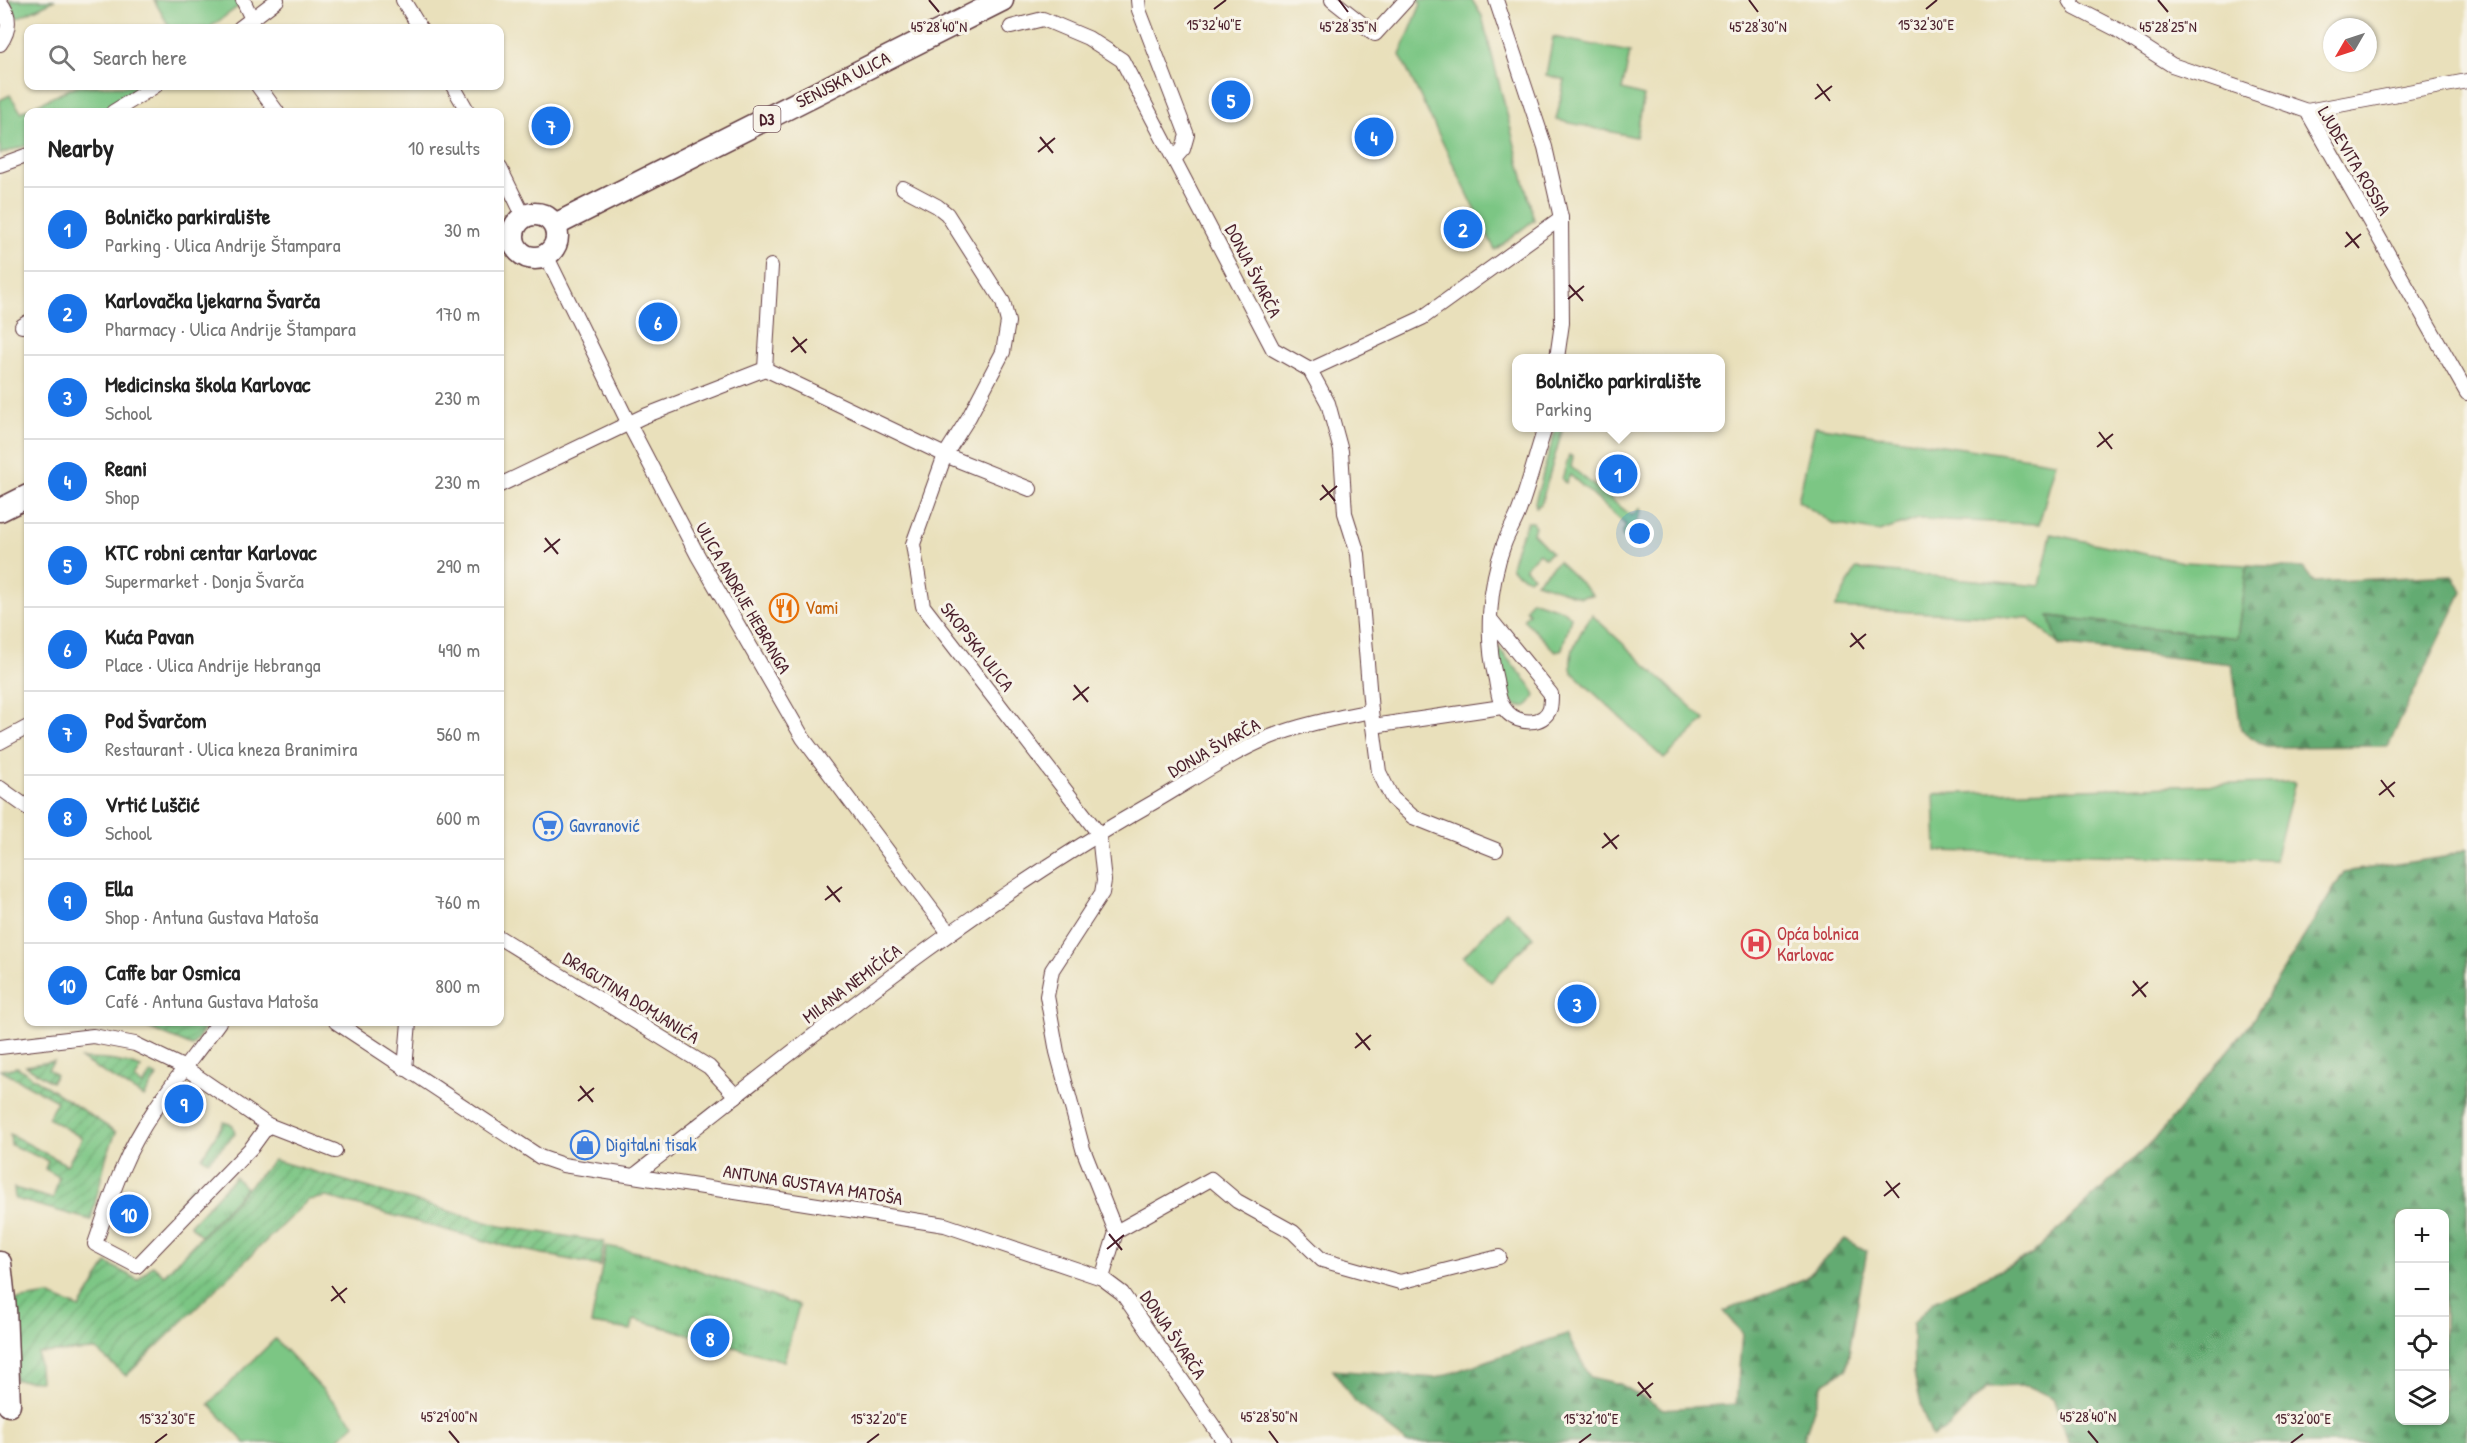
<!DOCTYPE html>
<html lang="en">
<head>
<meta charset="utf-8">
<style>
  :root { --surface:#fff; --page:#f6f6f6; --text:#222; --muted:#767676; --line:#e0e0e0; --accent:#1a73e8 }
  body { margin:0; font-family:"Patrick Hand",sans-serif; background:var(--page); color:var(--text) }
  .controls { position:absolute; right:18px; bottom:18px; display:grid; overflow:hidden; border-radius:12px; box-shadow:0 2px 4px #0004 }
  .controls button { width:54px; height:54px; display:grid; place-items:center; padding:0; border:0; border-bottom:2px solid var(--line); background:var(--surface); color:var(--text); font:30px sans-serif }
  .compass { position:absolute; left:2323px; top:18px; width:54px; height:54px; border-radius:50%; background:var(--surface); box-shadow:0 2px 4px #0004; rotate:231deg }
  .you { position:absolute; left:1640px; top:534px; width:21px; height:21px; margin:-15px; border:4px solid #fff; border-radius:50%; background:#1a73e8; box-shadow:0 0 0 9px #1a73e833 }
  .badge { display:grid; place-items:center; width:39px; height:39px; border-radius:50%; background:var(--accent); color:#fff; font-size:20px; font-weight:700 }
  .pin { position:absolute; translate:-50% -50%; border:3px solid #fff; box-shadow:0 2px 6px #0006 }
  .popup { position:absolute; left:1512px; top:354px; width:213px; height:78px; box-sizing:border-box; display:grid; place-content:center; border-radius:12px; background:var(--surface); filter:drop-shadow(0 2px 4px #0005); font-size:20px; white-space:nowrap; color:var(--muted) }
  .popup b { font-size:22px; color:var(--text) }
  .popup::after { content:''; position:absolute; left:50%; top:100%; margin-left:-12px; border:12px solid transparent; border-top-color:var(--surface) }
  .list { margin:0; padding:0; list-style:none }
  h2 { display:flex; justify-content:space-between; align-items:center; height:78px; margin:0; padding:0 24px; font-size:26px }
  h2 small { font-size:20px; font-weight:400; color:var(--muted) }
  .list li { display:grid; grid-template-columns:39px 1fr auto; gap:18px; align-items:center; box-sizing:border-box; height:84px; padding:0 24px; border-top:2px solid var(--line) }
  .list b { display:block; font-size:22px; white-space:nowrap }
  .list p { margin:0; font-size:20px; white-space:nowrap; color:var(--muted) }
  .list em { font-size:20px; font-style:normal; color:var(--muted) }
  .icon { flex:none; width:33px; height:33px; fill:none; stroke:currentColor; stroke-width:2; stroke-linecap:round; stroke-linejoin:round }
  .map { position:relative; flex:none; width:2467px; height:1443px; overflow:hidden }
  .search { position:absolute; background:var(--surface); box-shadow:0 2px 4px #0004; left:24px; top:24px; width:480px; height:66px; display:flex; align-items:center; gap:15px; box-sizing:border-box; padding:0 21px; border-radius:12px; color:var(--muted); font-size:22px }
  .panel { position:absolute; background:var(--surface); box-shadow:0 2px 4px #0004; left:24px; top:108px; width:480px; height:918px; border-radius:12px }
  .map>svg:first-child { display:block }
</style>
</head>
<body>
<div class="map">
<svg width="2467" height="1443" viewBox="0 0 2467 1443">
  <defs>
    <pattern id="forest-firs" width="22" height="20" patternUnits="userSpaceOnUse" patternTransform="scale(1.5)"><rect width="22" height="20" fill="#64ab72"/><path d="M5 1l3.5 6h-7zM16 11l3.5 6h-7z" fill="#548b5e"/></pattern>
    <pattern id="park-tufts" width="24" height="20" patternUnits="userSpaceOnUse" patternTransform="scale(1.5)"><rect width="24" height="20" fill="#7bc684"/><path d="M3 7l-1-3M5 7V3M7 7l1-3M15 17l-1-3M17 17v-4M19 17l1-3" fill="none" stroke="#67a06c"/></pattern>
    <pattern id="garden-furrows" width="10" height="10" patternUnits="userSpaceOnUse" patternTransform="scale(1.5)"><rect width="10" height="10" fill="#7bc684"/><path d="M-1 1l2-2M0 10L10 0M9 11l2-2" fill="none" stroke="#67a06c"/></pattern>
  </defs>
  <rect width="100%" height="100%" fill="#f7f3e8"/>
  <filter id="ink" filterUnits="userSpaceOnUse"><feTurbulence type="fractalNoise" baseFrequency=".0167" numOctaves="2"/><feDisplacementMap in="SourceGraphic" scale="12" xChannelSelector="R" yChannelSelector="G"/><feConvolveMatrix kernelMatrix="1 2 1 2 8 2 1 2 1" color-interpolation-filters="sRGB"/></filter>
  <filter id="wash" filterUnits="userSpaceOnUse"><feTurbulence type="fractalNoise" baseFrequency=".008" numOctaves="4" result="noise"/><feDisplacementMap in="SourceGraphic" scale="24" xChannelSelector="R" yChannelSelector="G"/><feGaussianBlur stdDeviation="1.35" result="paint"/><feColorMatrix in="noise" values="0 0 0 0 0 0 0 0 0 0 0 0 0 0 0 0 0 1.4 0 .05"/><feComposite in="paint" operator="in"/></filter>
  <g filter="url(#wash)">
    <rect width="100%" height="100%" fill="#e9e0bb"/>
    <g fill="#7bc684" stroke="#627258" stroke-width="1.5">
      <path d="M9,0H55L17,18Z"/>
      <path d="M154,0H236L239,6L209,28H170Z"/>
      <path d="M1418,0H1472L1482,16L1534,220L1495,250L1400,55L1421,4Z"/>
      <path d="M1553,37L1630,52L1622,90L1644,96L1636,137L1556,120L1565,80L1546,75Z"/>
      <path d="M76,86H142L100,112H28V145L0,154V100L10,95L21,112Z"/>
      <path d="M1815,426L2056,462L2039,524L1918,519L1879,532L1834,524L1798,501Z"/>
      <path d="M1556,428H1563L1541,504L1536,507L1535,502Z"/>
      <path d="M1569,455L1573,457L1571,467L1632,516L1640,508L1641,511L1629,540H1625L1622,535L1626,525L1570,475L1566,483L1564,482L1562,479Z"/>
      <path d="M1527,522H1533L1535,526L1533,533L1551,552L1545,558L1539,553L1525,567L1533,576L1529,579L1516,573L1511,567L1516,548Z"/>
      <path d="M2051,534L2183,562L2247,565L2237,638L2050,616L2059,645L2029,618L1835,608L1856,569L2040,586Z"/>
      <path d="M1558,561L1593,595L1580,597L1536,582Z"/>
      <path d="M1531,600L1565,611L1571,617L1562,649L1556,652L1523,619L1529,613L1526,609Z"/>
      <path d="M1592,615L1705,720L1664,759L1572,672C1566,655 1582,629 1592,615Z"/>
      <path d="M1495,644L1531,686L1535,696C1532,702 1528,708 1521,707C1504,706 1497,658 1495,644Z"/>
      <path d="M2295,782L2275,860L1936,851L1934,794Z"/>
      <path d="M1506,911L1533,937L1491,982L1463,957Z"/>
      <path d="M275,1339L355,1424L334,1443H245L209,1404Z"/>
    </g>
    <g fill="url(#forest-firs)" stroke="#57654e" stroke-width="1.5" fill-rule="evenodd">
      <path d="M2247,565L2303,568L2314,582L2453,575L2462,592L2388,746L2266,747L2241,730L2232,664L2059,645L2049,616L2237,638Z"/>
      <path d="M2467,849V1443H2069L2053,1398L2027,1386L1987,1387L1948,1428L1932,1436L1923,1413L1914,1374L1913,1323L1934,1301L2030,1256L2157,1137L2252,1021L2344,872L2444,857ZM2400,1214H2444V1420H2400Z"/>
      <path d="M1845,1239L1867,1251L1846,1370L1823,1383L1804,1438L1806,1443H1407L1355,1401L1333,1370L1436,1378L1567,1334L1590,1377L1620,1384L1663,1409L1736,1404L1742,1333L1724,1311L1806,1278Z"/>
    </g>
    <g fill="url(#park-tufts)" stroke="#627258" stroke-width="1.5">
      <path d="M235,1177L246,1188L201,1236L190,1225Z"/>
      <path d="M606,1246L658,1256L799,1306L784,1361L634,1319L631,1330L591,1324Z"/>
    </g>
    <g fill="url(#garden-furrows)" stroke="#627258" stroke-width="1.5">
      <path d="M134,1022H210L192,1046Z"/>
      <path d="M81,1059C102,1059 121,1060 141,1068L135,1080L143,1085L151,1073L157,1076L144,1097Z"/>
      <path d="M54,1061L48,1069L56,1075L51,1082L26,1066Z"/>
      <path d="M17,1067L116,1132L106,1158L91,1220L15,1199L14,1188L53,1199L59,1177L45,1169L48,1161L11,1145L10,1134L67,1165L82,1138L48,1118L57,1101L0,1070Z"/>
      <path d="M224,1122L233,1125L235,1134L208,1161L202,1157Z"/>
      <path d="M274,1160L500,1226L604,1242L600,1266L500,1245L327,1197L308,1200L126,1376L96,1350L38,1353L40,1381L15,1380L10,1301L48,1295L80,1308L107,1263L138,1280L153,1265L164,1275Z"/>
      <path d="M193,1184L199,1191L148,1249Z"/>
    </g>
  </g>
  <g filter="url(#ink)">
    <g fill="none" stroke-linecap="round" stroke-linejoin="round">
      <g stroke="#623c41" stroke-width="16">
        <g id="street">
          <path d="M243,0L252,19"/>
          <path d="M403,0L420,28"/>
          <path d="M1138,0L1139,10L1187,135L1183,149L1175,158"/>
          <path d="M1332,0L1375,34L1406,0"/>
          <path d="M1496,0L1545,147L1561,218L1562,323L1557,358"/>
          <path d="M2070,0L2075,8L2116,29L2172,65L2307,111L2467,393"/>
          <path d="M0,2C11,15 10,30 0,44"/>
          <path d="M1011,27L1043,19L1088,38L1122,60L1273,349L1310,370L1328,403L1341,451L1345,513L1358,554L1371,711L1379,772L1392,798L1413,817L1496,850"/>
          <path d="M240,28L277,0"/>
          <path d="M258,86L277,112"/>
          <path d="M453,86L468,112"/>
          <path d="M2307,111L2467,81"/>
          <path d="M113,112L155,86"/>
          <path d="M0,165L28,155"/>
          <path d="M500,168L524,217"/>
          <path d="M903,188L937,206L947,214L1003,302L1008,322L1003,352L969,417L945,455L913,544L923,606L1099,834L1104,881L1102,893L1052,970L1047,996L1057,1052L1083,1149L1116,1232L1102,1278"/>
          <path d="M546,255L629,424L698,556L803,738L949,933"/>
          <path d="M22,326L28,322"/>
          <path d="M765,369L945,455L1030,489"/>
          <path d="M1310,370L1422,318L1561,218"/>
          <path d="M500,485L642,417L765,369L771,266"/>
          <path d="M1491,620L1551,694C1551,698 1551,704 1550,708C1544,726 1519,724 1508,713C1499,704 1498,692 1496,680C1485,638 1489,585 1504,544C1508,533 1515,522 1519,511C1529,484 1536,455 1545,428"/>
          <path d="M1373,726L1502,707"/>
          <path d="M0,742L28,727"/>
          <path d="M0,788L28,808"/>
          <path d="M500,938L709,1067L736,1096"/>
          <path d="M219,1022C186,1068 145,1114 123,1167C112,1192 104,1218 95,1244L137,1266L252,1147L268,1125"/>
          <path d="M336,1022L540,1157L563,1165L945,1225L1102,1278L1122,1293L1225,1443"/>
          <path d="M0,1047L93,1036L135,1044L185,1068L268,1125L335,1151"/>
          <path d="M405,1069L409,1022"/>
          <path d="M635,1175C801,1046 964,910 1147,806C1188,783 1226,755 1270,737C1302,724 1337,718 1371,711"/>
          <path d="M1116,1232L1211,1179L1237,1201L1293,1232L1322,1260L1400,1282L1499,1257"/>
        </g>
      </g>
      <g stroke="#623c41" stroke-width="25">
        <g id="primary">
          <circle cx="535" cy="236" r="22"/>
          <path d="M555,225L1002,0"/>
          <path d="M0,510L28,496"/>
          <path d="M0,1263L5,1309L9,1405"/>
        </g>
      </g>
      <use href="#street" stroke="#fff" stroke-width="14"/>
      <use href="#primary" stroke="#fff" stroke-width="22"/>
    </g>
  </g>
  <path fill="none" stroke="#4a1f2b" stroke-width="2" d="M929,0L939,12M1339,0L1348,12M1749,0L1758,12M2158,0L2168,12M1214,9L1226,0M1926,9L1937,0M1817,84L1830,101M1815,99L1832,86M1040,137L1053,153M1038,152L1055,138M2346,232L2359,248M2345,247L2361,234M1569,285L1583,301M1568,299L1584,286M793,337L806,353M791,352L807,339M2099,432L2112,449M2097,447L2113,434M1322,485L1335,501M1320,500L1337,486M545,538L558,554M544,552L560,539M1851,633L1864,649M1850,647L1866,634M1074,685L1088,702M1073,700L1089,687M2381,780L2394,797M2379,795L2395,782M1604,833L1617,849M1602,848L1619,835M827,886L840,902M825,900L842,887M2133,981L2146,997M2132,996L2148,982M1356,1033L1370,1050M1355,1048L1371,1035M580,1086L593,1102M578,1101L594,1088M1886,1181L1899,1198M1884,1196L1900,1183M1109,1234L1122,1250M1107,1249L1124,1235M332,1286L345,1303M331,1301L347,1288M1638,1382L1651,1398M1637,1396L1653,1383M449,1431L459,1443M1269,1431L1278,1443M2088,1431L2098,1443M155,1443L167,1434M867,1443L879,1434M1579,1443L1591,1434M2291,1443L2303,1434"/>
  <defs>
    <g id="restaurant-ring" transform="scale(1.5)"><circle r="9.5" fill="#f7f3e8" stroke="#e8710a" stroke-width="1.5"/><path d="M-5-6h1v4h1v-4h1v4h1v-4h1v5L-1.5 .5V6h-2V.5L-5-1ZM5-6V6H3V1.5H1.5Q1.5-4 5-6Z" fill="#e8710a"/></g>
    <g id="supermarket-ring" transform="scale(1.5)"><circle r="9.5" fill="#f7f3e8" stroke="#3f7fe0" stroke-width="1.5"/><path d="M-6-5.5h2.5l.6 2H6L4.5 2H-2.5L-4.4-4H-6ZM-1.5 3.2a1.3 1.3 0 1 0 .1 0ZM3 3.2a1.3 1.3 0 1 0 .1 0Z" fill="#3f7fe0"/></g>
    <g id="hospital-ring" transform="scale(1.5)"><circle r="9.5" fill="#f7f3e8" stroke="#e0444e" stroke-width="1.5"/><path d="M-5-5h3v3.5h4V-5h3V5h-3V1.5h-4V5h-3Z" fill="#e0444e"/></g>
    <g id="shop-ring" transform="scale(1.5)"><circle r="9.5" fill="#f7f3e8" stroke="#3f7fe0" stroke-width="1.5"/><path d="M-5-2.5h2.3a2.7 3.5 0 0 1 5.4 0H5L5.5 6h-11ZM-1.5-2.5h3a1.5 2.3 0 0 0-3 0Z" fill="#3f7fe0"/></g>
  </defs>
  <g fill-rule="evenodd">
    <use href="#restaurant-ring" x="784" y="608"/>
    <use href="#supermarket-ring" x="548" y="826"/>
    <use href="#hospital-ring" x="1756" y="944"/>
    <use href="#shop-ring" x="585" y="1145"/>
  </g>
  <g text-anchor="middle" stroke-width="6" stroke-linejoin="round" paint-order="stroke">
    <rect fill="#f7f3e8" stroke="#7e5f64" stroke-width="1.5" x="753.5" y="106" width="27" height="26" rx="4.5"/>
    <g font-size="16" font-weight="bold" fill="#4a1f2b">
      <text x="767" y="125">D3</text>
    </g>
    <g font-size="18" fill="#4a1f2b" stroke="#f7f3e8">
      <text transform="translate(843 80) rotate(-27)" y="6">SENJSKA ULICA</text>
      <text transform="translate(2354 161) rotate(59)" y="6">LJUDEVITA ROSSIA</text>
      <text transform="translate(1253 271) rotate(63)" y="6">DONJA ŠVARČA</text>
      <text transform="translate(743 598) rotate(60)" y="6">ULICA ANDRIJE HEBRANGA</text>
      <text transform="translate(977 647) rotate(52)" y="6">SKOPSKA ULICA</text>
      <text transform="translate(1214 748) rotate(-29)" y="6">DONJA ŠVARČA</text>
      <text transform="translate(852 984) rotate(-37)" y="6">MILANA NEMIČIĆA</text>
      <text transform="translate(631 998) rotate(32)" y="6">DRAGUTINA DOMJANIĆA</text>
      <text transform="translate(813 1185) rotate(9)" y="6">ANTUNA GUSTAVA MATOŠA</text>
      <text transform="translate(1173 1335) rotate(56)" y="6">DONJA ŠVARČA</text>
    </g>
    <g font-size="18" fill="#c56008" stroke="#f7f3e8" text-anchor="start">
      <text x="805" y="614">Vami</text>
    </g>
    <g font-size="18" fill="#366cbe" stroke="#f7f3e8" text-anchor="start">
      <text x="569" y="832">Gavranović</text>
      <text x="606" y="1151">Digitalni tisak</text>
    </g>
    <g font-size="18" fill="#be3a42" stroke="#f7f3e8" text-anchor="start">
      <text x="1777" y="940">Opća bolnica<tspan x="1777" dy="21">Karlovac</tspan></text>
    </g>
  </g>
  <g font-size="15" text-anchor="middle" fill="#4a1f2b" stroke="#f7f3e8" stroke-width="6" stroke-linejoin="round" paint-order="stroke">
    <text x="1214" y="30">15°32'40"E</text>
    <text x="1926" y="30">15°32'30"E</text>
    <text x="2168" y="32">45°28'25"N</text>
    <text x="939" y="32">45°28'40"N</text>
    <text x="1348" y="32">45°28'35"N</text>
    <text x="1758" y="32">45°28'30"N</text>
    <text x="449" y="1422">45°29'00"N</text>
    <text x="1269" y="1422">45°28'50"N</text>
    <text x="2088" y="1422">45°28'40"N</text>
    <text x="167" y="1424">15°32'30"E</text>
    <text x="879" y="1424">15°32'20"E</text>
    <text x="1591" y="1424">15°32'10"E</text>
    <text x="2303" y="1424">15°32'00"E</text>
  </g>
</svg>
<div class="controls">
<button>+</button>
<button>−</button>
<button><svg class="icon" aria-label="locate" viewBox="0 0 24 24"><circle cx="12" cy="12" r="6"/><path d="M12 2v4M12 18v4M2 12h4M18 12h4"/></svg></button>
<button><svg class="icon" aria-label="layers" viewBox="0 0 24 24"><path d="M12 4l9 5-9 5-9-5zM3 14l9 5 9-5"/></svg></button>
</div>
<svg class="compass" viewBox="-18 -18 36 36"><path d="M0-13l5 13h-10z" fill="#e53935"/><path d="M0 13l5-13h-10z" fill="#767676"/></svg>
<div class="you"></div>
<div class="pin badge" style="left:1618px;top:474px">1</div>
<div class="popup"><b>Bolničko parkiralište</b>Parking</div>
<div class="pin badge" style="left:1463px;top:229px">2</div>
<div class="pin badge" style="left:1577px;top:1004px">3</div>
<div class="pin badge" style="left:1374px;top:137px">4</div>
<div class="pin badge" style="left:1231px;top:100px">5</div>
<div class="pin badge" style="left:658px;top:322px">6</div>
<div class="pin badge" style="left:551px;top:126px">7</div>
<div class="pin badge" style="left:710px;top:1338px">8</div>
<div class="pin badge" style="left:184px;top:1104px">9</div>
<div class="pin badge" style="left:129px;top:1214px">10</div>
<div class="search"><svg class="icon" aria-label="search" viewBox="0 0 24 24"><circle cx="10" cy="10" r="6"/><path d="M15 15l6 6"/></svg>Search here</div>
<section class="panel">
<h2>Nearby<small>10 results</small></h2>
<ul class="list">
<li><span class="badge">1</span><div><b>Bolničko parkiralište</b><p>Parking · Ulica Andrije Štampara</p></div><em>30 m</em></li>
<li><span class="badge">2</span><div><b>Karlovačka ljekarna Švarča</b><p>Pharmacy · Ulica Andrije Štampara</p></div><em>170 m</em></li>
<li><span class="badge">3</span><div><b>Medicinska škola Karlovac</b><p>School</p></div><em>230 m</em></li>
<li><span class="badge">4</span><div><b>Reani</b><p>Shop</p></div><em>230 m</em></li>
<li><span class="badge">5</span><div><b>KTC robni centar Karlovac</b><p>Supermarket · Donja Švarča</p></div><em>290 m</em></li>
<li><span class="badge">6</span><div><b>Kuća Pavan</b><p>Place · Ulica Andrije Hebranga</p></div><em>490 m</em></li>
<li><span class="badge">7</span><div><b>Pod Švarčom</b><p>Restaurant · Ulica kneza Branimira</p></div><em>560 m</em></li>
<li><span class="badge">8</span><div><b>Vrtić Luščić</b><p>School</p></div><em>600 m</em></li>
<li><span class="badge">9</span><div><b>Ella</b><p>Shop · Antuna Gustava Matoša</p></div><em>760 m</em></li>
<li><span class="badge">10</span><div><b>Caffe bar Osmica</b><p>Café · Antuna Gustava Matoša</p></div><em>800 m</em></li>
</ul>
</section>
</div>
</body>
</html>
